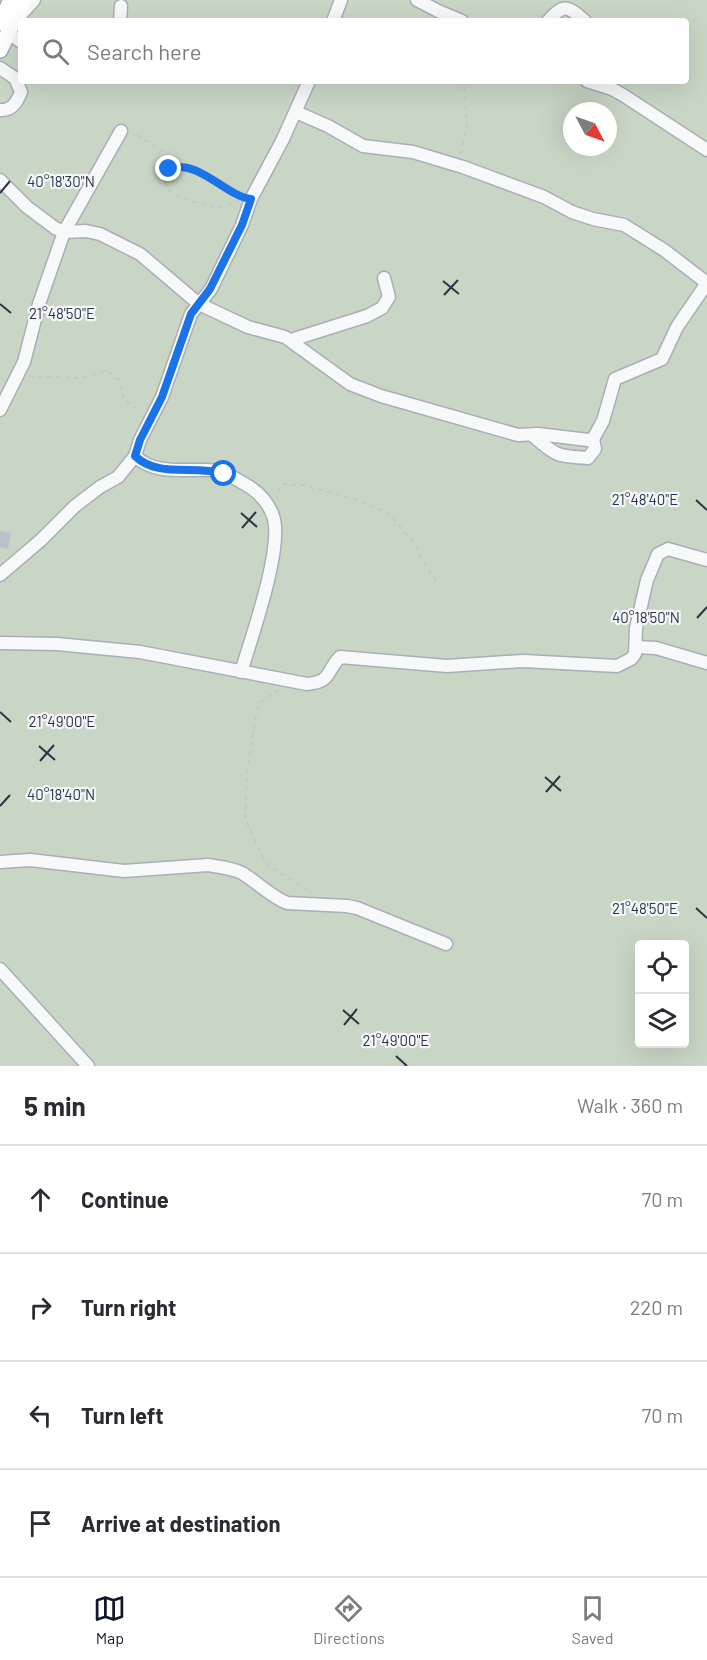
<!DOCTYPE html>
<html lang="en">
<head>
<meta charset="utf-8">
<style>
  :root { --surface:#fff; --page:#f7f7f7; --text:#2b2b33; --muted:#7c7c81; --line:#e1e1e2; --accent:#111827 }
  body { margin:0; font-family:Barlow,sans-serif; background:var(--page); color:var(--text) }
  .controls { position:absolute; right:18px; bottom:18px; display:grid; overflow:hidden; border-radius:6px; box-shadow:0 6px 24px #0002 }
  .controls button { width:54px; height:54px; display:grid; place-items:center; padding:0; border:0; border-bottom:2px solid var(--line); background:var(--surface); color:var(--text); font:30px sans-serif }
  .compass { position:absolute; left:563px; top:102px; width:54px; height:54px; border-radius:50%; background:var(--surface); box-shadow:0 6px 24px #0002; rotate:131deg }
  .stop { position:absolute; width:18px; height:18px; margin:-14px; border:4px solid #1a73e8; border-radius:50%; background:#fff }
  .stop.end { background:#1a73e8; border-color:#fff; box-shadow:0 2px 6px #0008 }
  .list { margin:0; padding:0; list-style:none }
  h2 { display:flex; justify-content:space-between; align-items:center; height:78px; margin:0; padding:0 24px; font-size:26px }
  h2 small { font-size:20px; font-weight:400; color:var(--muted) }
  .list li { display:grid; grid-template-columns:39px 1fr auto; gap:18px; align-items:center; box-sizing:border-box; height:108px; padding:0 24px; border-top:2px solid var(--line) }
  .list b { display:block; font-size:22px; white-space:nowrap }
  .list em { font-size:20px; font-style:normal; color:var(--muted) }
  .icon { flex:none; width:33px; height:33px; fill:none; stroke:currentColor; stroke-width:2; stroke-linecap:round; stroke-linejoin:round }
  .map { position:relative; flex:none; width:707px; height:1066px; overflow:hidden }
  .search { position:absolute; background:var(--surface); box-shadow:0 6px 24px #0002; left:18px; right:18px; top:18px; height:66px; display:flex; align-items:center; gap:15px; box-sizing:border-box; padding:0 21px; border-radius:6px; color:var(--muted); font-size:22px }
  .sheet { height:510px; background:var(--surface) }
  nav { display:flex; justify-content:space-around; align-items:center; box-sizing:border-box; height:84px; border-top:2px solid var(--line); background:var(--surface); font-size:16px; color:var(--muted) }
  nav a { display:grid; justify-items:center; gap:3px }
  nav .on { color:var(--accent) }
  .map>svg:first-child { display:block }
</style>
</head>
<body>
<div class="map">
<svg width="707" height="1066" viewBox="0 0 707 1066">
  <rect width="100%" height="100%" fill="#e4e7ec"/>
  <path fill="#c9d6c5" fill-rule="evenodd" d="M0,0H707V1066H0ZM21,21H686V81H21ZM572,111H608V147H572ZM640,945H684V1044H640Z"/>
  <path fill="#bbc0ca" d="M0,531L11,533L8,549L0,547Z"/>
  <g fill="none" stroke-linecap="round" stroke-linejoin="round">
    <g stroke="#a9aeb7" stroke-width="15">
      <g id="minor">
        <path d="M417,0L438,11L462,21"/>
        <path d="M19,17L34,0"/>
        <path d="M120,21L121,6"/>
        <path d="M333,21L341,0"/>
        <path d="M548,21C564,3 568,6 585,21"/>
        <path d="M9,33L21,42"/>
        <path d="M0,68L15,78L21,92C17,102 12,111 0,110"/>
        <path d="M587,81L612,89L623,95L707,150"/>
        <path d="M296,112L328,126L363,146L413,152L463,167L544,197L572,212L593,219L624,225L664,250L707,283"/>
        <path d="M0,180L27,207L55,228L64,232L86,231L100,234L140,254L199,304L248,327L285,337L350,384L381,396L518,435L538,434L588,440L593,439L603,421L615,379L662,359L677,327L707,283"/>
        <path d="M291,340L367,316L382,308L389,297L384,278"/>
        <path d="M0,410L24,362L39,304L64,232L121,131"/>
        <path d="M532,435C557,456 555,456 588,458L595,449L593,439"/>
        <path d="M135,456C154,475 184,469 209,470C221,470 233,477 243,483C256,490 268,501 273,516C284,546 251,639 241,672"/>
        <path d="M0,575L41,540L75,506L100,487L118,477L135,456L140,440L162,397L191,314L211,289L242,225L251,199L283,139L309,81"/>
        <path d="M0,643L57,644L140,652L307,684C332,682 326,671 340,657L447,666L523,661L617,666L631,659L635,654L636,628L647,580L658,554L668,549L707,560"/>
        <path d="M636,647L656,648L707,663"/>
        <path d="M0,862L30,860L124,871L208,865C219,867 232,868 242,873C257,882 270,896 287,903L347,906L357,908L446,944"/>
        <path d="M0,969L88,1066"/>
      </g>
    </g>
    <g stroke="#a3abb8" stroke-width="18">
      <g id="major">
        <path d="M0,23L11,0"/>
        <path d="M0,50L24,0"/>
      </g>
    </g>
    <g stroke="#c2c5cb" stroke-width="1.5" stroke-dasharray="4.5 4.5" stroke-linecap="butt">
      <path d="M137,135L167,154C172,166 162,176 166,186C171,196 206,207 217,207C225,207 232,203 239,200"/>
      <path d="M461,154L467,124L464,81"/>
      <path d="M170,169C192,160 223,187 241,197"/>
      <path d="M29,376L81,378L105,371L111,373L119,380L124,400L141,411"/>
      <path d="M277,501L280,487L284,484L303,485L354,499L388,513L415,544L425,565L438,583"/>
      <path d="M279,690L261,702L257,710L247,773L245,819L265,862L275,870L312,892"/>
    </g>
    <use href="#minor" stroke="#f7f8fa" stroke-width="12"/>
    <use href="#major" stroke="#fff" stroke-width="15"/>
  </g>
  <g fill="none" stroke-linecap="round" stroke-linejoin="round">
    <path stroke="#1a73e8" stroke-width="8" d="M169,169C198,158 225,196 251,199L242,225L210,289L191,314L162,397L140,440L135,456C159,479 195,464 224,474"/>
  </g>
  <path fill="none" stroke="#2b3445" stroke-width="2" d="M0,193L10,181M443,281L459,294M444,295L458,280M0,304L11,313M696,500L707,510M241,513L257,527M242,528L256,512M697,618L707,607M0,712L11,722M39,746L55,760M40,761L54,745M545,777L561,791M546,792L560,776M0,806L10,795M696,908L707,918M343,1010L359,1024M344,1025L357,1009M396,1056L407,1066"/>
  <g font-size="15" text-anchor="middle" fill="#2b3445" stroke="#f4f6f9" stroke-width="4.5" stroke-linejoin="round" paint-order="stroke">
    <text x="61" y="187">40°18'30"N</text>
    <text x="62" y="319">21°48'50"E</text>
    <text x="645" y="505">21°48'40"E</text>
    <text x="646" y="623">40°18'50"N</text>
    <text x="62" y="727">21°49'00"E</text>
    <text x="61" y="800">40°18'40"N</text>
    <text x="645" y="914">21°48'50"E</text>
    <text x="396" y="1046">21°49'00"E</text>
  </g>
</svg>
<div class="controls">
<button><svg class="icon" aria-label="locate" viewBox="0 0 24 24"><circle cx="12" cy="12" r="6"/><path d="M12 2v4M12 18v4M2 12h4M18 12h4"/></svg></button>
<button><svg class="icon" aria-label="layers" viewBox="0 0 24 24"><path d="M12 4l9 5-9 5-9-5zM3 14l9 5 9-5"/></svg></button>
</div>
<svg class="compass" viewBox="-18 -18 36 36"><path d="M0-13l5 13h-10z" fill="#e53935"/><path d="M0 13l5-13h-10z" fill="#7c7c81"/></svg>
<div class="stop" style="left:224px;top:474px"></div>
<div class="stop end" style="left:169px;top:169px"></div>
<div class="search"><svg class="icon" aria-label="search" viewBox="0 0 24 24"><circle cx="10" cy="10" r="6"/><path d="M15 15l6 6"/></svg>Search here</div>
</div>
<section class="sheet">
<h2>5 min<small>Walk · 360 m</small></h2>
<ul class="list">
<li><svg class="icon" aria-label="ahead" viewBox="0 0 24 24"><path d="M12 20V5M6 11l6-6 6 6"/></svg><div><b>Continue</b></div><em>70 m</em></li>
<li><svg class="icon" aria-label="right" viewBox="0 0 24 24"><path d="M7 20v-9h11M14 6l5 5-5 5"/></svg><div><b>Turn right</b></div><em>220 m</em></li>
<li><svg class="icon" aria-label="left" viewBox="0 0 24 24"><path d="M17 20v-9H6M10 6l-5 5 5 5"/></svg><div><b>Turn left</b></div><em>70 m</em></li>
<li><svg class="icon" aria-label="arrive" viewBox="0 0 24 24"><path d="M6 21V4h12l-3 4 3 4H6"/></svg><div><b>Arrive at destination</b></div></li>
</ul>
</section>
<nav>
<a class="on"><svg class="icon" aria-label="map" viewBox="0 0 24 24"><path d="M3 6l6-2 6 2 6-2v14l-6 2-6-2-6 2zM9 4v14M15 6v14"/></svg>Map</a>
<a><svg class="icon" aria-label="directions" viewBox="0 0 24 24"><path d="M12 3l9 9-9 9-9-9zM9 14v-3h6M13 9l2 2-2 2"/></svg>Directions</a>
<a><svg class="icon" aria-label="saved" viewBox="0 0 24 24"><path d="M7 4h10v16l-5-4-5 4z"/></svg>Saved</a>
</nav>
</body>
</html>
